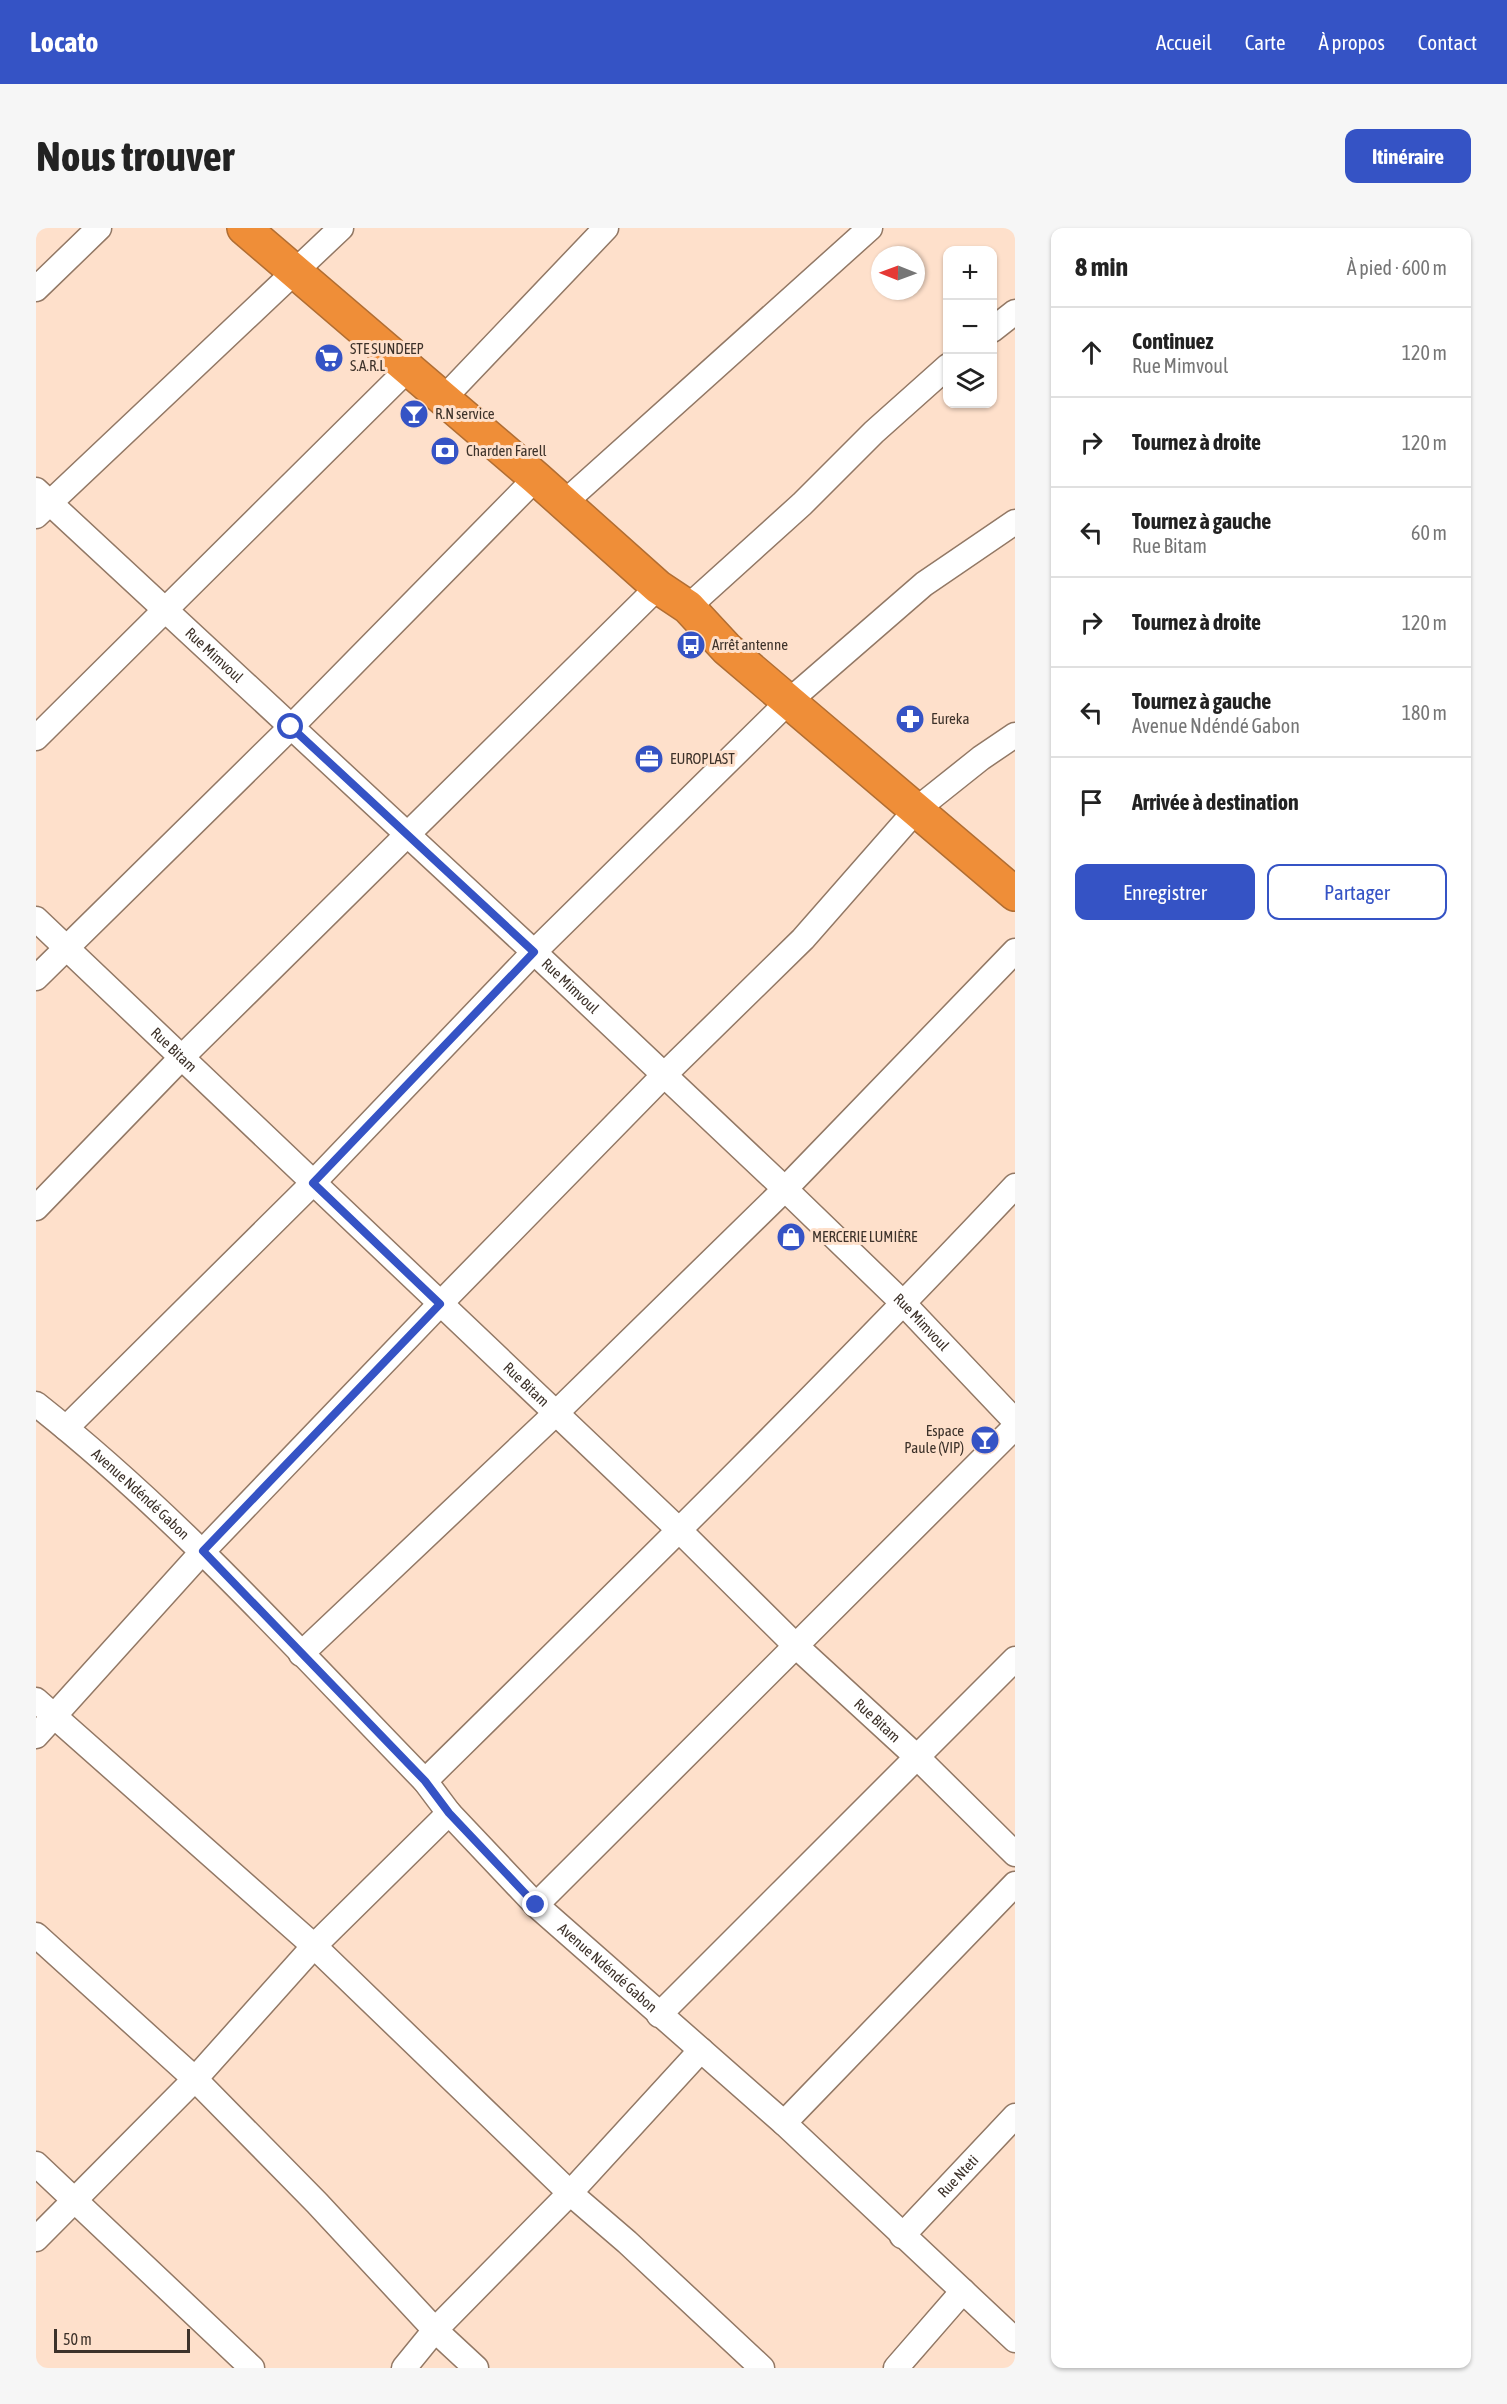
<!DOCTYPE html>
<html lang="fr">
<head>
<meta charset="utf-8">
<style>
  :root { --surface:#fff; --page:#f6f6f6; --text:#222; --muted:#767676; --line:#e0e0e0; --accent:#3553c5 }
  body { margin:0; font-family:"Asap Condensed",sans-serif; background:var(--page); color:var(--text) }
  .controls { position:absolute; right:18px; top:18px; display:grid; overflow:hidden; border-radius:12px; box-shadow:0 2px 4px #0004 }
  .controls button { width:54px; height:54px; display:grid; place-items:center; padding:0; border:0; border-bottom:2px solid var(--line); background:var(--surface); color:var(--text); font:30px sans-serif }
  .compass { position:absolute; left:835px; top:18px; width:54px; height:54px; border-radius:50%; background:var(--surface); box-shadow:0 2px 4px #0004; rotate:271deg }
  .scale { position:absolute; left:18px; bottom:15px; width:136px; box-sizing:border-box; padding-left:6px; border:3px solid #3d322a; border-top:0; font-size:16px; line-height:21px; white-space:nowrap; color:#3d322a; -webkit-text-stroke:4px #fee0cb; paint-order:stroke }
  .stop { position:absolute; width:18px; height:18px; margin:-14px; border:4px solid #3553c5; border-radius:50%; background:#fff }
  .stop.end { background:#3553c5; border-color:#fff; box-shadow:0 2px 6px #0008 }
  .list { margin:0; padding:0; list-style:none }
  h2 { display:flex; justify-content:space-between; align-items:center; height:78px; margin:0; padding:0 24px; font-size:26px }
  h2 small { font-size:20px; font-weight:400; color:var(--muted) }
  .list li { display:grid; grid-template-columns:39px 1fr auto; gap:18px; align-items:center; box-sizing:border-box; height:90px; padding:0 24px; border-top:2px solid var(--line) }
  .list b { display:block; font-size:22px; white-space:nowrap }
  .list p { margin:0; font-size:20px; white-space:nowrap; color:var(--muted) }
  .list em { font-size:20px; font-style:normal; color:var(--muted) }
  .actions { display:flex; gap:12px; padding:18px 24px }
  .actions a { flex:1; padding:14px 0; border:2px solid var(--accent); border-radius:12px; text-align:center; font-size:21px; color:var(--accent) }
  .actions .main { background:var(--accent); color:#fff }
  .icon { flex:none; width:33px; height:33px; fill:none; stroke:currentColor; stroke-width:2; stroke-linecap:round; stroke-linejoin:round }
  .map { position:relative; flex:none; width:979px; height:2140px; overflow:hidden; border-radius:12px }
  header { display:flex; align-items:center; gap:36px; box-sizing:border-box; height:84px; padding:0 30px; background:var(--accent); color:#fff }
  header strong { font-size:28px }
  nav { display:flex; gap:33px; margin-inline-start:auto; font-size:21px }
  .intro { display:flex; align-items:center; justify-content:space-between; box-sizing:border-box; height:144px; padding:0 36px }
  h1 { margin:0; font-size:42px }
  .button { padding:15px 27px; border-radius:12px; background:var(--accent); color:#fff; font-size:21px; font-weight:700 }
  main { display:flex; gap:36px; padding:0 36px }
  aside { flex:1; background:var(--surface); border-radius:12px; box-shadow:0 2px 4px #0004 }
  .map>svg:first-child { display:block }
</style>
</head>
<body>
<header>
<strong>Locato</strong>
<nav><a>Accueil</a><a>Carte</a><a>À propos</a><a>Contact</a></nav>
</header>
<div class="intro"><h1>Nous trouver</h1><a class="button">Itinéraire</a></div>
<main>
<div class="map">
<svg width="979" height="2140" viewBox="0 0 979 2140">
  <rect width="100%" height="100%" fill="#fee0cb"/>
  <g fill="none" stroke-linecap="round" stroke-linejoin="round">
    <g stroke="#927865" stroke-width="27">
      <g id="minor">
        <path d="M0,61L63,0"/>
        <path d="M956,102L979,84"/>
        <path d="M407,171L570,0"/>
        <path id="s1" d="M0,262L498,724L749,961L868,1076L979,1193"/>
        <path d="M528,275L834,0"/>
        <path d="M0,288L305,0"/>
        <path d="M652,379L766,276L838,204L912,138"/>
        <path d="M0,510L372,141"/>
        <path id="s2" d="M0,691L643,1302L760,1418L882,1530L979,1626"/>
        <path d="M0,750L255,499L500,250"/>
        <path d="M0,980L146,829L622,359"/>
        <path id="s3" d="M0,1176C142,1288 263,1424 389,1553L413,1585L500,1677L748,1895L979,2112"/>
        <path d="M30,1200L277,955L498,724L752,474L888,356L979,294"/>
        <path d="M265,1426L520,1185L749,961L979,723"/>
        <path d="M0,1472L278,1718L534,1965L591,2014L726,2140"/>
        <path d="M0,1508L167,1323L404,1076L628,847L767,711L881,581L945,530L979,507"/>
        <path d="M389,1553C588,1357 787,1162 979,958"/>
        <path d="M500,1677L979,1199"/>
        <path d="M0,1707L159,1851L281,1975L399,2102L440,2140"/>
        <path d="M623,1787L979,1431"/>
        <path d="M748,1895L979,1656"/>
        <path d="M0,1936L216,2140"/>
        <path id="s4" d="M866,2008L979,1888"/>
        <path d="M0,2011L159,1851L278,1718L413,1585"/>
        <path d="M368,2140L399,2102L534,1965L665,1822"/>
        <path d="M860,2140L927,2063"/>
      </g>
    </g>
    <g stroke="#b16e33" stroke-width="36">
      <path id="highway" d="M208,0L500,250L622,359L652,379L691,421L979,666"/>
    </g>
    <use href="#minor" stroke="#fff" stroke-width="24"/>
    <use href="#highway" stroke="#ef8e38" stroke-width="33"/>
  </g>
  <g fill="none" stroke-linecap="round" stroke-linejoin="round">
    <path stroke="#3553c5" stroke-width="8" d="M255,499L498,724L277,955L404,1076L167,1323L389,1553L413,1585L500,1677"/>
  </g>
  <defs>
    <g id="supermarket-disc" transform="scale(1.5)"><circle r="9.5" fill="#3553c5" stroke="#fee0cb"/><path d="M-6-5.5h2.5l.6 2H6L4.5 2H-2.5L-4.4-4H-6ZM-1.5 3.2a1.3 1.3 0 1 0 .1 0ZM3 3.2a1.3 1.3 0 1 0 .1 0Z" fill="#fff"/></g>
    <g id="bar-disc" transform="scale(1.5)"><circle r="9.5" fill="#3553c5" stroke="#fee0cb"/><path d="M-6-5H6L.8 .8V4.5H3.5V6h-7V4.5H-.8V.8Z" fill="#fff"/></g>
    <g id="bank-disc" transform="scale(1.5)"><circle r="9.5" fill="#3553c5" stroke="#fee0cb"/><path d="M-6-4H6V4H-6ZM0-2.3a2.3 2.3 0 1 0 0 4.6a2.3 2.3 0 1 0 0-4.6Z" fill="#fff"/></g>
    <g id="bus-disc" transform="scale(1.5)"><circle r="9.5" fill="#3553c5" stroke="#fee0cb"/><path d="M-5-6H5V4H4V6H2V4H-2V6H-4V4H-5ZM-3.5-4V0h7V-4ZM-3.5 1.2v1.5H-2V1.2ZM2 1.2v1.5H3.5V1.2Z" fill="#fff"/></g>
    <g id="pharmacy-disc" transform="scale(1.5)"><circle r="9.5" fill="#3553c5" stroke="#fee0cb"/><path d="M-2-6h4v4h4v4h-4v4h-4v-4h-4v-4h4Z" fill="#fff"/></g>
    <g id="office-disc" transform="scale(1.5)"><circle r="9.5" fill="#3553c5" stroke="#fee0cb"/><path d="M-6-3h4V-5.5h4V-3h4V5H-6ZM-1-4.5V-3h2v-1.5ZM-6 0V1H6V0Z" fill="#fff"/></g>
    <g id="shop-disc" transform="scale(1.5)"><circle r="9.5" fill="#3553c5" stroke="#fee0cb"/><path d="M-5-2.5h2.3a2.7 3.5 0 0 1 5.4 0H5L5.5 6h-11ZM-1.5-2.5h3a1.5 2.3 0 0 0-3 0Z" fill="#fff"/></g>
  </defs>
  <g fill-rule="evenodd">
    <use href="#supermarket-disc" x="293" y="130"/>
    <use href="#bar-disc" x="378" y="186"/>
    <use href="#bank-disc" x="409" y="223"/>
    <use href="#bus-disc" x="655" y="417"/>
    <use href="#pharmacy-disc" x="874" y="491"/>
    <use href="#office-disc" x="613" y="531"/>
    <use href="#shop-disc" x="755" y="1009"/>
    <use href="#bar-disc" x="949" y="1212"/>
  </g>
  <g text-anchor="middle" stroke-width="6" stroke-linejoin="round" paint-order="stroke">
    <g font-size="15" fill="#3d322a" stroke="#fee0cb" text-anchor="start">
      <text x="314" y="126">STE SUNDEEP<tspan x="314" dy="17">S.A.R.L</tspan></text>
      <text x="399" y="191">R.N service</text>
      <text x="430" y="228">Charden Farell</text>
      <text x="676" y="422">Arrêt antenne</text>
      <text x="895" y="496">Eureka</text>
      <text x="634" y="536">EUROPLAST</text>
      <text x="776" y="1014">MERCERIE LUMIÈRE</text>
      <text x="928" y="1208" text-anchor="end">Espace<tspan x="928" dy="17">Paule (VIP)</tspan></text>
    </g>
    <g font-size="15" fill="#3d322a" stroke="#fee0cb">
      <text dy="5" stroke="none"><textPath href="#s1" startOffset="243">Rue Mimvoul</textPath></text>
      <text dy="5" stroke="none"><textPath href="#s1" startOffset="729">Rue Mimvoul</textPath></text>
      <text dy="5" stroke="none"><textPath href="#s2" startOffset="190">Rue Bitam</textPath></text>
      <text dy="5" stroke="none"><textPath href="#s1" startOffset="1215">Rue Mimvoul</textPath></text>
      <text dy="5" stroke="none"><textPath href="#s2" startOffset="676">Rue Bitam</textPath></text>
      <text dy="5" stroke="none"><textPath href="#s3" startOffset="138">Avenue Ndéndé Gabon</textPath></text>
      <text dy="5" stroke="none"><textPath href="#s2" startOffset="1162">Rue Bitam</textPath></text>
      <text dy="5" stroke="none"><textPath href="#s3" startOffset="804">Avenue Ndéndé Gabon</textPath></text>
      <text dy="5" stroke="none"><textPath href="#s4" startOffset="82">Rue Nteti</textPath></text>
    </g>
  </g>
</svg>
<div class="controls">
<button>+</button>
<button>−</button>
<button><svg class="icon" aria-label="layers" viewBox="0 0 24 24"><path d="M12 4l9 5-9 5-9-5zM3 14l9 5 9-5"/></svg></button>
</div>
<svg class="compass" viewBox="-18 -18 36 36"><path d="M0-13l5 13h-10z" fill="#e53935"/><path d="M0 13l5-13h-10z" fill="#767676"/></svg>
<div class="scale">50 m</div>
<div class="stop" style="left:255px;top:499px"></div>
<div class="stop end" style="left:500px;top:1677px"></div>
</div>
<aside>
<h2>8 min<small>À pied · 600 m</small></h2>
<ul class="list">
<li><svg class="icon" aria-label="ahead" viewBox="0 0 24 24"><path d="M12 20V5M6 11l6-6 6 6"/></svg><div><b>Continuez</b><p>Rue Mimvoul</p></div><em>120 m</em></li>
<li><svg class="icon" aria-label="right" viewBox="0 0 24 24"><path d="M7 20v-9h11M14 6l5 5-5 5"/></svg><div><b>Tournez à droite</b></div><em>120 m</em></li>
<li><svg class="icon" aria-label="left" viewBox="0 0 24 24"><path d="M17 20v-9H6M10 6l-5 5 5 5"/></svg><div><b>Tournez à gauche</b><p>Rue Bitam</p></div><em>60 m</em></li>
<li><svg class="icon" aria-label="right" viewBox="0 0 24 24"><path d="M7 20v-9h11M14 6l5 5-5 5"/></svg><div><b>Tournez à droite</b></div><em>120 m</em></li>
<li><svg class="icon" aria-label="left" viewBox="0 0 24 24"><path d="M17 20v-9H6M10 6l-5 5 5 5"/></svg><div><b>Tournez à gauche</b><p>Avenue Ndéndé Gabon</p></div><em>180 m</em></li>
<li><svg class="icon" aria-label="arrive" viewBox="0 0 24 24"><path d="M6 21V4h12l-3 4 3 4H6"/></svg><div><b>Arrivée à destination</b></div></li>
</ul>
<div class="actions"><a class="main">Enregistrer</a><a>Partager</a></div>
</aside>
</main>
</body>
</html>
